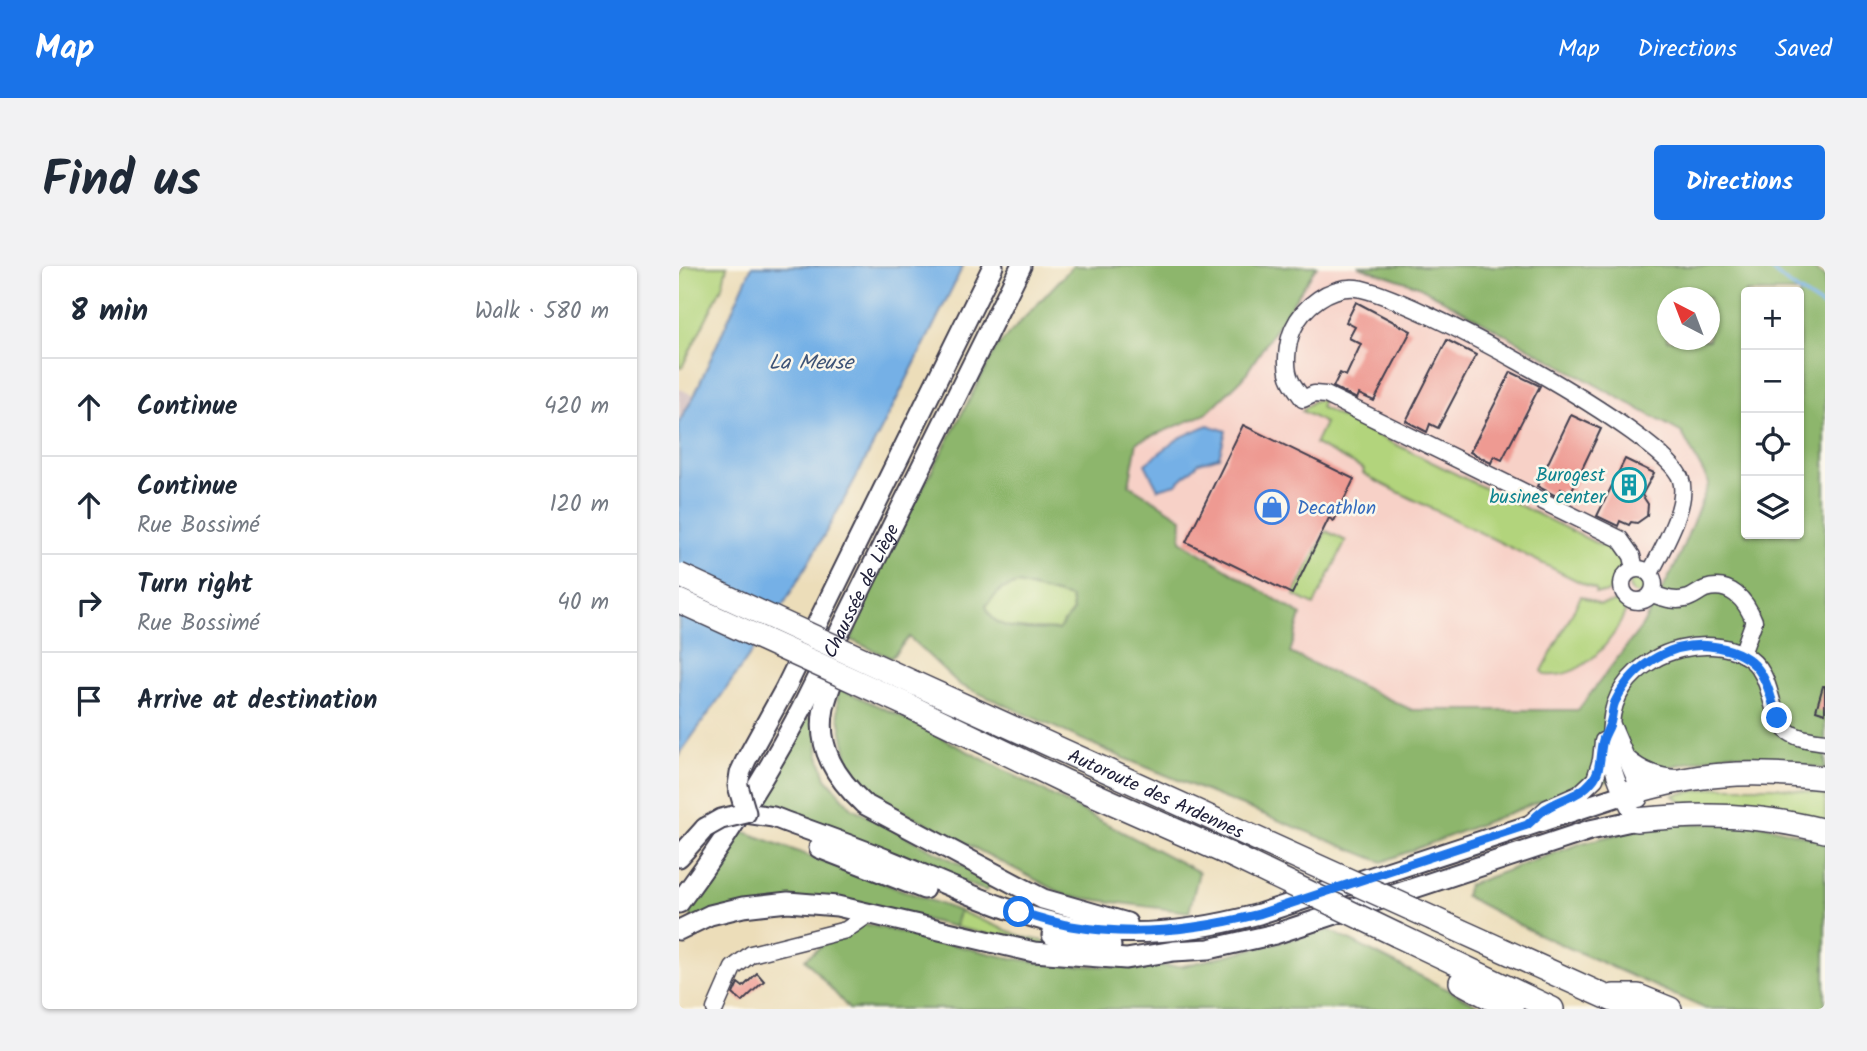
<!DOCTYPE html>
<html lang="en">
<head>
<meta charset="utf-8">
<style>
  :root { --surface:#fff; --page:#f2f2f3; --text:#1f2937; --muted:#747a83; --line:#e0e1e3; --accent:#1a73e8 }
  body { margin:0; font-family:Kalam,sans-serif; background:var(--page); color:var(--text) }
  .controls { position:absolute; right:21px; top:21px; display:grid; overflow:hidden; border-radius:7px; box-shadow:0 2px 5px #0004 }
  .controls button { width:63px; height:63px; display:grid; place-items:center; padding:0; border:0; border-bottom:2px solid var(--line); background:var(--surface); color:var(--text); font:35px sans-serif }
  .compass { position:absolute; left:978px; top:21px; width:63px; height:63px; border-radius:50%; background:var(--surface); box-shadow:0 2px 5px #0004; rotate:318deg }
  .stop { position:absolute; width:21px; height:21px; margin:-16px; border:5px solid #1a73e8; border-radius:50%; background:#fff }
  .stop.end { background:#1a73e8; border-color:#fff; box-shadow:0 2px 7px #0008 }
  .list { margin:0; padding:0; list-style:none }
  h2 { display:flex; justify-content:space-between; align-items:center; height:91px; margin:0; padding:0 28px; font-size:30px }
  h2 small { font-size:23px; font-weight:400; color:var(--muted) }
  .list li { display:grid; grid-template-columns:46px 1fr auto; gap:21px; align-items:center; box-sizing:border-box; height:98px; padding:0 28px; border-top:2px solid var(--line) }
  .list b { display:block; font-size:26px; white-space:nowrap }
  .list p { margin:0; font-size:23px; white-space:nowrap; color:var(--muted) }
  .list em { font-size:23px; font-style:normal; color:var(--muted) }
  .icon { flex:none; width:38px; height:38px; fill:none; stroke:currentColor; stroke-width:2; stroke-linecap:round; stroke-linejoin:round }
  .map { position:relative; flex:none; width:1146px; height:743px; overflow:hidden; border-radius:7px }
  header { display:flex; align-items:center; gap:42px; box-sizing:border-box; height:98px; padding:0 35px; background:var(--accent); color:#fff }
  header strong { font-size:33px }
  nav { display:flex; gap:38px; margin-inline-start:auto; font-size:24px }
  .intro { display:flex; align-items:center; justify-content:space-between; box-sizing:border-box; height:168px; padding:0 42px }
  h1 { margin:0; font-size:49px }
  .button { padding:18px 32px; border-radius:7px; background:var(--accent); color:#fff; font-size:24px; font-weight:700 }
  main { display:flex; gap:42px; padding:0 42px }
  aside { flex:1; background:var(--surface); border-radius:7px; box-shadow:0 2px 5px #0004 }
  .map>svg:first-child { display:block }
</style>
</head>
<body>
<header>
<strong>Map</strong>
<nav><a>Map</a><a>Directions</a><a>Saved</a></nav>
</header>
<div class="intro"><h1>Find us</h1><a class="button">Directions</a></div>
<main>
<aside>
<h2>8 min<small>Walk · 580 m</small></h2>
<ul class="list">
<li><svg class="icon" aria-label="ahead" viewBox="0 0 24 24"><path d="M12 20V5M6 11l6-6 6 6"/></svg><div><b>Continue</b></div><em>420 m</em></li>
<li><svg class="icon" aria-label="ahead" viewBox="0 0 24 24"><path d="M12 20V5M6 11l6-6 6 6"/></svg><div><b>Continue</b><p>Rue Bossimé</p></div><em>120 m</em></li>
<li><svg class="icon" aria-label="right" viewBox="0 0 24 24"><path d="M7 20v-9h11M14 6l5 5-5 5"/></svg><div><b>Turn right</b><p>Rue Bossimé</p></div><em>40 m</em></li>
<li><svg class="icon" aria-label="arrive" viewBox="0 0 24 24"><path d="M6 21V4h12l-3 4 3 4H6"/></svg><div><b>Arrive at destination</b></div></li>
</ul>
</aside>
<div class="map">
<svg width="1146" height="743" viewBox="0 0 1146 743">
  <rect width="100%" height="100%" fill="#fbf7ec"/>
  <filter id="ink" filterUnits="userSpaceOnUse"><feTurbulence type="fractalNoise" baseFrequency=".0143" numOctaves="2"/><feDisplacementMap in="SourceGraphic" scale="14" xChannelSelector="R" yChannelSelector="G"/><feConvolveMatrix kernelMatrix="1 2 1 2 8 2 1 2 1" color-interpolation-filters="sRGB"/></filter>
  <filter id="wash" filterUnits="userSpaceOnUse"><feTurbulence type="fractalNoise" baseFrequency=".00686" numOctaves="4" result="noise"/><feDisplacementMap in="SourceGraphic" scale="28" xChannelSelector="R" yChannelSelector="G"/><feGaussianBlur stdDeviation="1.57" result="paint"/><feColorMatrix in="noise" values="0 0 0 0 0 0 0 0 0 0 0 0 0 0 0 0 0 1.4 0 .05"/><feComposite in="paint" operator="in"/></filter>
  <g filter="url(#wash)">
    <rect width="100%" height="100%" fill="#ecddb9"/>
    <path fill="#f7d1c7" d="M638,0H679L739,20L1003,168L1030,217L996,300L963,360L899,444H733L611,387L622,349L502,275L450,219L458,176L527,148L564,112Z"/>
    <path fill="#d2bfc0" d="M0,122L15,130L0,156Z"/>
    <g fill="#b2d47c" stroke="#6a7b5c" stroke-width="2">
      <path d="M5,0H48L43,21L3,101H0V11Z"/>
      <path d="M644,134L641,141L923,280L927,273L944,283L947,297C942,306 937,321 928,327H916L917,324L697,215L684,207L685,203L636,178L646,157L623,145L634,135Z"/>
      <path d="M647,265L667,275L635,339L615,329Z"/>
      <circle cx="959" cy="319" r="9"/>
      <path d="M339,318L392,332L394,345L379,364C355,362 313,369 307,339L323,322Z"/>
      <path d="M902,330L921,339L941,335L947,344C935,375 904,413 866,409L863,405Z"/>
      <path d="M1039,521H1097L1146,528V556L1045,539L1004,537L994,529Z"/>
      <path d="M280,645L344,671L414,685L363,681L276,661Z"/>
    </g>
    <g fill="#8db66c" stroke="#586c54" stroke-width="2" fill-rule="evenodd">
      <path d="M394,0H638L564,112L527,148L458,176L450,219L503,252L502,275L622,349L611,387L733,444H899L963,360L996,300L1030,217L1003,167L739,20L679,0H1130L1146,11V503L1051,487L893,523L703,596L447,493L281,419L230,371L212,392L172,374L197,310L318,81ZM1067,26H1120V268H1067ZM988,32H1030V74H988ZM339,318L392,332L394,345L379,364C355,362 313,369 307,339L323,323Z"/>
      <path d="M158,421L221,450L520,606L510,646L388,630L193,529L169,495L159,446Z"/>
      <path d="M138,451L139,486L147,512L173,542L313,615L307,625L82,538L127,453Z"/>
      <path d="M983,557L1080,558L1146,575V743H1027L852,665L786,630L789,619L903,577Z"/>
      <path d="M63,565L280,645L276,661L161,633L13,653L9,639Z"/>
      <path d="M174,655L326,691L378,699L453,701L504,700L650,664L807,743H170L126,693Z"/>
    </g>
    <g fill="#74b0e6" stroke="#4b6990" stroke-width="2">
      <path d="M73,0H284C230,110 176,220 112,326C78,382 38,435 0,489V156L15,130Z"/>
      <path d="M529,159L547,165L540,191L520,197L497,218L479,223L466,198L500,172Z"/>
    </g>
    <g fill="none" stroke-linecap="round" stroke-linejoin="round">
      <path stroke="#74b0e6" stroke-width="3.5" d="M1088,0L1109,18L1146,42"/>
    </g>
    <g id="blocks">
      <g fill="#ee9a92">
        <path d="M677,36L732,65L695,135L680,128L678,133L654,121L661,107L667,110L682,78L670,72L676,61L667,56Z"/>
        <path d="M768,74L797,89L759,162L751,158L748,166L727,155Z"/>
        <path d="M832,106L861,120L823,194L815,190L812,197L791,186Z"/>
        <path d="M892,149L922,163L891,228L882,223L879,231L858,220Z"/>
        <path d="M564,159L675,213L655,255L650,252L613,328L507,276Z"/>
        <path d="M946,193L975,207L963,229L969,238L968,250L958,257L952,256L950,259L941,255L939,260L918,250Z"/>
        <path d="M1144,420H1146V447L1137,444Z"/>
        <path d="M78,707L85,715L63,736L54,728L59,717L64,721Z"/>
      </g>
    </g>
  </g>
  <g filter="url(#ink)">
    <use href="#blocks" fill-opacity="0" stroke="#403e4e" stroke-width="2"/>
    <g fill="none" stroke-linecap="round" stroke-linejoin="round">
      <g stroke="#403e4e" stroke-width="19">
        <g id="minor">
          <circle cx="959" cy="319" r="16"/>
          <path d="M956,303L953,290L941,273L647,129L635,128L624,133C620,127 615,121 612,115C605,102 608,77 614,63C624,40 651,20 677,22C727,27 990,170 1002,214C1010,240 982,284 971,308"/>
          <path d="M973,328C983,331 994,336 1006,333C1013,332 1019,326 1026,323C1051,315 1067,334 1075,355L1063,388"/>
          <path d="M933,459L961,524L960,533"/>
          <path d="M949,493C963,505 978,511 997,512"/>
          <path d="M957,554C938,519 928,498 932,458C934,430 950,408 974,394C1005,375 1065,371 1084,409C1093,426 1093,449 1106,463C1117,473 1132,474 1146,476"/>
          <path d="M851,557L868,542L900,528L916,513L922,494L924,475"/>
          <path d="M36,743L54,702L72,688L167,664L190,648"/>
        </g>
      </g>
      <g stroke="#403e4e" stroke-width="23">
        <g id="major">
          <path d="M161,395C156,410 148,426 145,442C137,482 157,512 185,538L364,633L448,657"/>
          <path d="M59,520L61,507L67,494L106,423L314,0"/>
          <path d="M67,547L94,551C134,566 175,580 214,596C285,625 355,661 432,666C483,669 532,661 580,648L943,529"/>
          <path d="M140,582L245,623"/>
          <path d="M0,591L26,562"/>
          <path id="s1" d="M0,637C45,576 86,512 122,444L342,0"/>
          <path d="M0,664L31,649L64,641L109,636L158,640L355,686L447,693L495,685L530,683L596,668L911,564L957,554"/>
          <path d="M373,669L417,679L432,680"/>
        </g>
      </g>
      <g stroke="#403e4e" stroke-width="26">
        <g id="highway">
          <path id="s2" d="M235,417L585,576"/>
          <path d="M226,438L387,516L552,589"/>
          <path d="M943,529C976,520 1010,511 1044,509C1078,506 1112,509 1146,512"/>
          <path d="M957,554C1027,547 1078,548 1146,565"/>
          <path d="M755,653L954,743"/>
          <path d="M718,669L873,743"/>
          <path d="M782,716L832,743"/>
          <path d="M935,730H959L991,743"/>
        </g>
      </g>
      <use href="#minor" stroke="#fff" stroke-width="16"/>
      <use href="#major" stroke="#fff" stroke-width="19"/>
      <use href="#highway" stroke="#fff" stroke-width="23"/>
      <g stroke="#403e4e" stroke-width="23" stroke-linecap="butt">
        <path id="major-bridge" d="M26,562L42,553L67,547L59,520"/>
      </g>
      <g stroke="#403e4e" stroke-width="26" stroke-linecap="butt">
        <g id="highway-bridge">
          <path d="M0,309L235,417"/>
          <path d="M0,335L226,438"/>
          <path d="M585,576L755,653"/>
          <path d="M552,589L718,669"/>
        </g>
      </g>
      <use href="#major-bridge" stroke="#fff" stroke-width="19"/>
      <use href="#highway-bridge" stroke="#fff" stroke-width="23"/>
    </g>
  </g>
  <g fill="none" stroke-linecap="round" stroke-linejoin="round" filter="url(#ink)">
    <path stroke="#1a73e8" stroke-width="9" d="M340,646C357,651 375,657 392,660C456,671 518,664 580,648L848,559C854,554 861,546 868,542C884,532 901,530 913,515C923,504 920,487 924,474C926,467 931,461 932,454C934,448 933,440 937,434C955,397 997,373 1038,381C1082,389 1087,413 1098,452"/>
  </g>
  <defs>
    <g id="building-ring" transform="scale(1.75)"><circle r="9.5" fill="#fbf7ec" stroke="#0f9aa8" stroke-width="1.5"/><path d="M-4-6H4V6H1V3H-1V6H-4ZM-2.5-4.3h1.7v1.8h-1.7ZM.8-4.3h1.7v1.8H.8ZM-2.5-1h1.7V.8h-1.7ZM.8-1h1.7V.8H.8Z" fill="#0f9aa8"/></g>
    <g id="shop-ring" transform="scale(1.75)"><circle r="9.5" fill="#fbf7ec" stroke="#3f7fe0" stroke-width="1.5"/><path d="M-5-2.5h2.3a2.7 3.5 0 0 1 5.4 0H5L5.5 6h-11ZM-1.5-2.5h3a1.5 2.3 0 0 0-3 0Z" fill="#3f7fe0"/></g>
  </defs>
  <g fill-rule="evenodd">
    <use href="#building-ring" x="950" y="219"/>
    <use href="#shop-ring" x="593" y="241"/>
  </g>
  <g text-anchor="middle" stroke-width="5" stroke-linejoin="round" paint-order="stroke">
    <g font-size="19" fill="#0d838f" stroke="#fbf7ec" text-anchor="end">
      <text x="926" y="215">Burogest<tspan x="926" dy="22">busines center</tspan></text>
    </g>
    <g font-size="19" fill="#366cbe" stroke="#fbf7ec" text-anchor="start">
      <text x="618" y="248">Decathlon</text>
    </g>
    <g font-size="19" fill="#22223b" stroke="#fbf7ec">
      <text dy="7" stroke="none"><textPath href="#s1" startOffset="362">Chaussée de Liège</textPath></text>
      <text dy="7" stroke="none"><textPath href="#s2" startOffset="266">Autoroute des Ardennes</textPath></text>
    </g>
    <g font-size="21" font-style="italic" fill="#3f5477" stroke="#fbf7ec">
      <text x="132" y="103">La Meuse</text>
    </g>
  </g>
</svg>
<div class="controls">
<button>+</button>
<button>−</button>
<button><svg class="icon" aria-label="locate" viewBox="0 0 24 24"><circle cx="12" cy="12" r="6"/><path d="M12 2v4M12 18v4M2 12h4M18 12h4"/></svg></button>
<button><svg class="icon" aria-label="layers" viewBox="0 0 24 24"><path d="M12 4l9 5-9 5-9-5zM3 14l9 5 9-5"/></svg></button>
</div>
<svg class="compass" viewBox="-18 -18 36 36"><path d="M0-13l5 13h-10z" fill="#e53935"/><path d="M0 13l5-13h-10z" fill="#747a83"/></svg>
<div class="stop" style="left:340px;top:646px"></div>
<div class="stop end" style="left:1098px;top:452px"></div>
</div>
</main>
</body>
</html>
